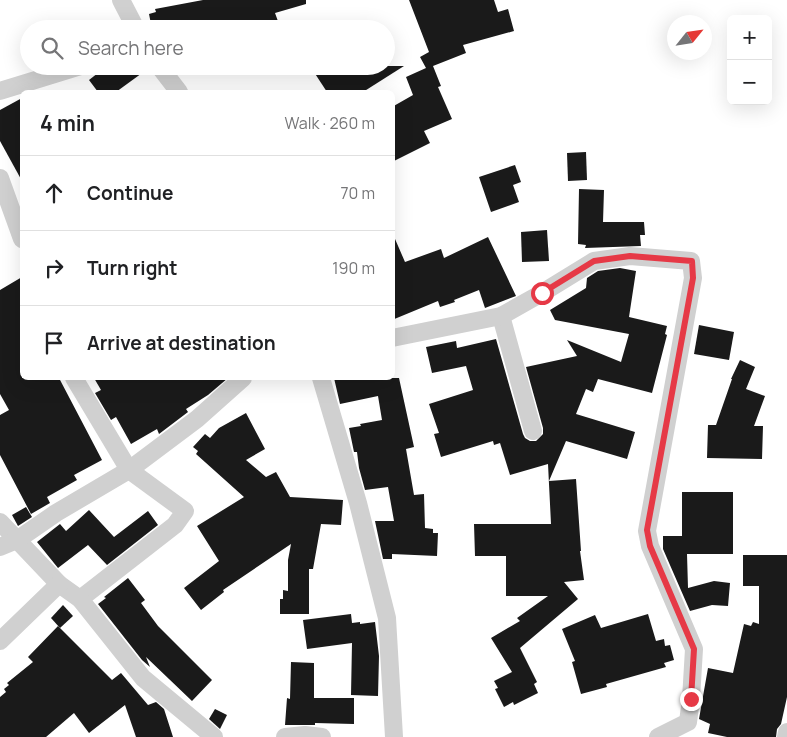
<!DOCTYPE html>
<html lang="en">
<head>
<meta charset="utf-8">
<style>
  :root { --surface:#fff; --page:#f6f6f6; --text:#202124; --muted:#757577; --line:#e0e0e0 }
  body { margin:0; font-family:Manrope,sans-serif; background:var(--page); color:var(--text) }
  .controls { position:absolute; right:15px; top:15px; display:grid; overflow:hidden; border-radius:8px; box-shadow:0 5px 20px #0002 }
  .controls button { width:45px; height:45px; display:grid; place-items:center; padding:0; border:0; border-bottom:1px solid var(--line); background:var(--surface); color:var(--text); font:25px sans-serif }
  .compass { position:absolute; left:667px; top:15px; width:45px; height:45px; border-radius:50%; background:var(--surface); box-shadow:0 5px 20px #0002; rotate:60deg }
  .stop { position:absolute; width:15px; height:15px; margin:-11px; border:4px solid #e63946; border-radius:50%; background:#fff }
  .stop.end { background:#e63946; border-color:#fff; box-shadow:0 1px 5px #0008 }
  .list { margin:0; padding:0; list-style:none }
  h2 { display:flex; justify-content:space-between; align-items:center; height:65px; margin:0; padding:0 20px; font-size:21px }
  h2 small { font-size:16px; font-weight:400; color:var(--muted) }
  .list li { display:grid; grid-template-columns:32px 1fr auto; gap:15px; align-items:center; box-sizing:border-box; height:75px; padding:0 20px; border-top:1px solid var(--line) }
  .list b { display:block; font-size:19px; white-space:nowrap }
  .list em { font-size:16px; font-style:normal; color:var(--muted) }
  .icon { flex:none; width:28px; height:28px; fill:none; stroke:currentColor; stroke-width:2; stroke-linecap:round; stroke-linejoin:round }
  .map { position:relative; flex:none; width:787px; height:737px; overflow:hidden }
  .search { position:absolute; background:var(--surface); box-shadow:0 5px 20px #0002; left:20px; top:20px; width:375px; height:55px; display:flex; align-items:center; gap:12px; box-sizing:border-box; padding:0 18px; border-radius:28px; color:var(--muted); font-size:19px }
  .panel { position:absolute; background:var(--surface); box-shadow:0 5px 20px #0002; left:20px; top:90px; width:375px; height:290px; border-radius:8px }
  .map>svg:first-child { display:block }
</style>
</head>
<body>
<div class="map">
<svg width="787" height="737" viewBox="0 0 787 737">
  <rect width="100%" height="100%" fill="#fff"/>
  <g fill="#1a1a1a">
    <path d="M203,0H306V4L275,13L279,24L266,29H152L149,14L156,12L155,9Z"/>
    <path d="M409,0H494L498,12L508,9L514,31L463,45L466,53L433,66L441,86L438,87L452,119L424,131L430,143L392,162V107L413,95L406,77L426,68L420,57L429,52Z"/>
    <path d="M107,66H149V68L116,92H98L89,80Z"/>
    <path d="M310,66H404L363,92H327Z"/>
    <path d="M22,98V181L0,141V110Z"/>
    <path d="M586,152L587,180L568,181L567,153Z"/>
    <path d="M515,165L521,182L513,185L519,202L491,212L479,177Z"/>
    <path d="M579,189L604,190L603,222H644L645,235H640L641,246L585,248L586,245L578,244Z"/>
    <path d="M547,230L549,261L522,262L521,232Z"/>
    <path d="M392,232L405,262L441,249L444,258L488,237L516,296L485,308L479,290L454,300L455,302L440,307L438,301L392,320Z"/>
    <path d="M620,268L636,271L629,317L667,326L665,334L667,335L652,393L598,379L593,392L586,389L576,414L635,432L627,459L566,441L549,481L576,479L581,551H580L584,580L564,582L578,599L520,648L537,682L534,684L538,693L514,705L513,702L504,707L495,689L498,688L494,681L512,672L491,638L520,621L517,618L548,596H506V556H475L474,524H551L548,464L510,475L500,443L494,445L493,441L441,457L434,434L439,433L429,404L473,390L466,366L432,373L426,347L456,341L457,348L496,339L523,434L525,438L530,441H536L543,434V428L526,367L577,356L567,340L621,362L629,334L555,320L550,310L586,288L587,278L598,271Z"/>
    <path d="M22,277V378H59L102,460L74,475L77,480L47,497L50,503L31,514L0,455V415L9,410L0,394V290Z"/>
    <path d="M699,325L734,332L729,360L694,354Z"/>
    <path d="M740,360L755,367L746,389L765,396L754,426H763L762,459L707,458L708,425H716L732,379H731Z"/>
    <path d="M94,378H228L208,395L186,409L188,412L159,434L157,429L131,444L116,417L111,420L95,393L101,390Z"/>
    <path d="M334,378H399L414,447L406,449L414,495L424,494L425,528L433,529V533H438L437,556L392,554V559H383L375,521H394L388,487L365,490L359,468L357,452H354L349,428L361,426L360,424L382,420L378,396L340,404Z"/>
    <path d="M246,413L265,449L246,460L266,477L276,472L290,497L343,500L341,525L321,524L313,569H309V614H280V599H283V590L288,591V560L291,544L223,590L224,592L201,610L184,588L219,561L197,526L244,497L196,454L198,451L193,447L205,434L210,438L219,428Z"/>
    <path d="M682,492H733V554H687L688,588L714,581L730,583L728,606L712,605L690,611L663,549V536H682Z"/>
    <path d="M26,507L32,517L18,526L12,515Z"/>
    <path d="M89,510L114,537L148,511L158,525L107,565L88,545L58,568L37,542L60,524L66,531Z"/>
    <path d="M743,555H787V697L781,724L777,729L776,737H727L708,733L710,724L699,719L708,668L733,673L744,624L751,626L753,622L759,624V586H743Z"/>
    <path d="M128,578L145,600L141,603L158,626L212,680L192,701L146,657L150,667L142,660L98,604L106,598L104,597Z"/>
    <path d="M63,605L73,616L60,628L51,618Z"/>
    <path d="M351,614L352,623L360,622V624L375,622L379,656L378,696L351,695L352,643L307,649L303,620Z"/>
    <path d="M648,614L656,641L664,639L665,646L670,645L674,660L664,663L666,667L606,684L607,687L581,694L572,662L575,661L562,629L595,615L601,628Z"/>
    <path d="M58,626L112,680L121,673L148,705L156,702L164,709L173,737H136L125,705L89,733L74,713L46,737H0V697L6,692L4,689L9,685L7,683L33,662L28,657Z"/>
    <path d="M291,662L314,663V698H354V724L315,723V725H285L287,698L290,699Z"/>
    <path d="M215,709L227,715L220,729L209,719Z"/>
  </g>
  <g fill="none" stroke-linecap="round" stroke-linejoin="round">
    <g stroke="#d0d0d0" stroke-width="18">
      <path d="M121,0L136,29"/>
      <path d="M159,66L179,92"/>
      <path d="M0,91L81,66"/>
      <path d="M0,178L22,239"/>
      <path d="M501,316L533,431"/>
      <path d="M392,338L501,316L542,293L594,261L630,256L691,261L693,278L647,531L650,546L694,649L691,699L688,722L658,737"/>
      <path d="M74,378L129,470L185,511L175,525L80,599"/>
      <path d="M321,378L358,503L387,618L394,737"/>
      <path d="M0,522L59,584L80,599L143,678L214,737"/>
      <path d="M0,547L17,540L56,513L129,470L197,419L243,378"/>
      <path d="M0,641L59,584"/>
      <path d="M285,737L305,735L322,737"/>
      <path d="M786,737L787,732"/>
    </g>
  </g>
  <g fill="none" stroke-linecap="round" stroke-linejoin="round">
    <path stroke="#e63946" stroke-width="6" d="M542,293L594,261L630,256L692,261L693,278L647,530L650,546L694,649L691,699"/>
  </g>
</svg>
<div class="controls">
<button>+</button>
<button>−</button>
</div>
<svg class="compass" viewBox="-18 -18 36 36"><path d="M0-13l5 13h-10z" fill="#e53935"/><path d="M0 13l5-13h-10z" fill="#757577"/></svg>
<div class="stop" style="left:542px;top:293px"></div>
<div class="stop end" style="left:691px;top:699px"></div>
<div class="search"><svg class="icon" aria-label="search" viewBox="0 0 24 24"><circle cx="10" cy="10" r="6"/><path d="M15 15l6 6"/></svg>Search here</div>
<section class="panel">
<h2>4 min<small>Walk · 260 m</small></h2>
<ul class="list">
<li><svg class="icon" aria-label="ahead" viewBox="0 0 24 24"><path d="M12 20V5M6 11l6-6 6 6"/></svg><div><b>Continue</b></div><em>70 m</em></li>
<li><svg class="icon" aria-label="right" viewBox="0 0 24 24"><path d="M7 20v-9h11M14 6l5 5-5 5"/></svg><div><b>Turn right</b></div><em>190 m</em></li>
<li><svg class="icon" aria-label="arrive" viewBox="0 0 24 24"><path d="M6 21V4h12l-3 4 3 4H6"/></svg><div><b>Arrive at destination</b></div></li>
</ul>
</section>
</div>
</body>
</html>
